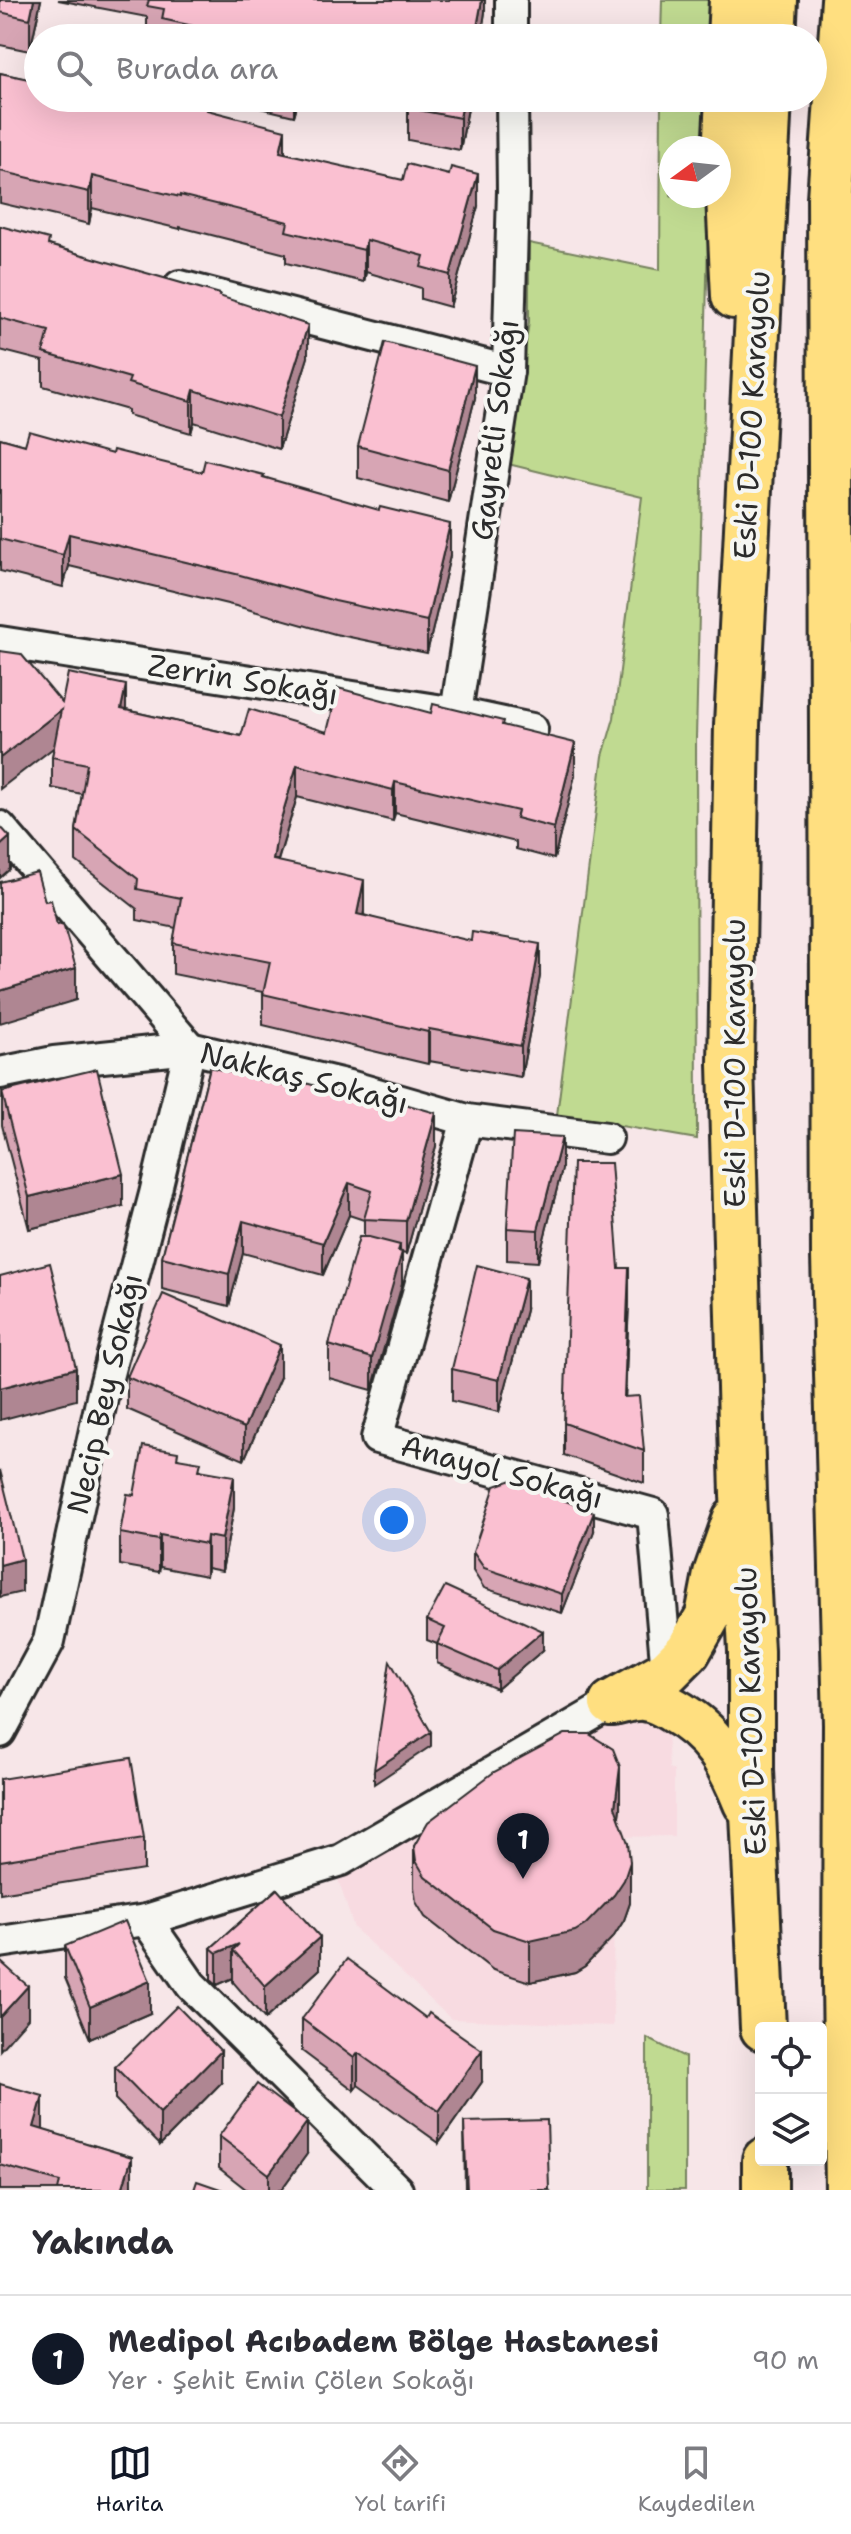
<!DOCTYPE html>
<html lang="tr">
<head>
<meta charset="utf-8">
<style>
  :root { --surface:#fff; --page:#f2f2f3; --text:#2b2b33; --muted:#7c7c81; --line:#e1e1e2; --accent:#111827 }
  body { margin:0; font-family:"Shantell Sans",sans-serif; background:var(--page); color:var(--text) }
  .controls { position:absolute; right:24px; bottom:24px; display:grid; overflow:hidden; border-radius:8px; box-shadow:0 8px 32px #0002 }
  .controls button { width:72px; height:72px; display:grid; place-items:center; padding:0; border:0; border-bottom:2px solid var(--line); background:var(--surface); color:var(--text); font:40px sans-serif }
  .compass { position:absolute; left:659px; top:136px; width:72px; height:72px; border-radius:50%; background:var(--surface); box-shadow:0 8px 32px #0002; rotate:255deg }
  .you { position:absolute; left:394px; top:1520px; width:28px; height:28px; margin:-20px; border:6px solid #fff; border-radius:50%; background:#1a73e8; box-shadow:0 0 0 12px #1a73e833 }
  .badge { display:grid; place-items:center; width:52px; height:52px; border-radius:50%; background:var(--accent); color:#fff; font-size:26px; font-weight:700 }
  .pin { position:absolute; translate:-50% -66px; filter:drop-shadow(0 2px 4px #0008) }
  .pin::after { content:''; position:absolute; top:42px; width:28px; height:24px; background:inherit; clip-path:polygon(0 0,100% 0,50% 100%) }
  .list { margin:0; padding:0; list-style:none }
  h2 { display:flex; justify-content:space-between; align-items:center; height:104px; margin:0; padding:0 32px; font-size:34px }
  h2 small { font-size:26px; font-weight:400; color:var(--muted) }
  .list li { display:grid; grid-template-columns:52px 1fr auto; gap:24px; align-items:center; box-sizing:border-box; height:128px; padding:0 32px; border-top:2px solid var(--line) }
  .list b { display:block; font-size:30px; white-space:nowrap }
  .list p { margin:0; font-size:26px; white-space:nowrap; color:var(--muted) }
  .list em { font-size:26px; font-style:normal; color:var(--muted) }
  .icon { flex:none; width:44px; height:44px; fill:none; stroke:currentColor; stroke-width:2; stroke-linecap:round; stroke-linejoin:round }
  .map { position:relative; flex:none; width:851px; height:2190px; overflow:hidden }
  .search { position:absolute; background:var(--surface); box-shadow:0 8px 32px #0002; left:24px; right:24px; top:24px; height:88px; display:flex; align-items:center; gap:20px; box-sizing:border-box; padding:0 28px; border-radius:44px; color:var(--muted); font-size:30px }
  .sheet { height:232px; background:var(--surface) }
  nav { display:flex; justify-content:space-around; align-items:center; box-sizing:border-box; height:112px; border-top:2px solid var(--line); background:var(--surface); font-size:22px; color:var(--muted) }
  nav a { display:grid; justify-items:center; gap:4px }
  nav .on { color:var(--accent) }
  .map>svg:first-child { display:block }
</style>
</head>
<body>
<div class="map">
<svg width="851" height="2190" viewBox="0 0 851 2190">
  <rect width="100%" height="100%" fill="#f7e6e8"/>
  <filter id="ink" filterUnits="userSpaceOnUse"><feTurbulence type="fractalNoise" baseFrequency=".0125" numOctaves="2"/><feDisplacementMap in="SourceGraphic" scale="16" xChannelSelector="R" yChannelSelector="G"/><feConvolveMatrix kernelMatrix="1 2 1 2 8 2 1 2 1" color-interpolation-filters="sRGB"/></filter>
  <g filter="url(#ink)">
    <path fill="#f8dbe1" d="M626,1716L650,1721L667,1731L669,1768L674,1771V1836L614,1837L613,2026L451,2019L354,1928L338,1879L560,1748Z"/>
    <g fill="#c0da91" stroke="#76825e" stroke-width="2">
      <path d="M662,0H714L713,38H661Z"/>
      <path d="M661,98H711L710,148H671V196H709L696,738L697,1139L557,1115L603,756L614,718L642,497L508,464L529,322V243L660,270Z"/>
      <path d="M647,2038L685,2057V2190H647Z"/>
    </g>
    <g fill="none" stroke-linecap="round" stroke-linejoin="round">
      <g stroke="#2b2b2b" stroke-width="36">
        <g id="street">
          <path d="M511,0V38"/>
          <path d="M180,286L508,371"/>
          <path d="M0,642L456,713L532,729"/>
          <path d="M456,713L508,371L513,191L512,98"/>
          <path d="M0,827L190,1048L155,1194L103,1393L49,1641L0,1732"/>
          <path d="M0,1073L54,1062L190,1048L349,1086L467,1120L607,1138"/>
          <path d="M467,1120L377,1438L653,1514L667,1672"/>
          <path d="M146,1920L191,1985L397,2190"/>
          <path d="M0,1942L146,1920L341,1860L612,1703"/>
        </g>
      </g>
      <g stroke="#2b2b2b" stroke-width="50">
        <g id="highway">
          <path d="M844,0L830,198L834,1256L846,1724L845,1983L848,2190"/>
          <path d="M730,38L732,0"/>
          <path d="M773,38L775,0"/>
          <path d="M728,98L726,136L734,296"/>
          <path d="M612,1703L667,1672L688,1651L708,1616L716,1574L735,1520"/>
          <path d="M612,1703C623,1701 634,1697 644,1698C655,1699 664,1704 673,1710C714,1733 729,1761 746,1803"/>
          <path d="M763,2028L751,1770V1651L743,1495L731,1064L737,725L769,98"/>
          <path d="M765,2160V2190"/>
        </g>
      </g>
      <use href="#street" stroke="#f6f6f2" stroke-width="30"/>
      <use href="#highway" stroke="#ffdf80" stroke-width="44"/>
    </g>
    <g fill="#d7a5b4" stroke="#2b2b2b" stroke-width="2">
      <path d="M0,0H41L30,51L0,45Z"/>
      <path d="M58,0H485V12L481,38H147V17Z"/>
      <path d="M0,73L134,103L208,110L285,153L478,206L450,307L421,299V288L366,272L364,282L286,263V254L180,227V229L92,208L89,224L0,203Z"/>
      <path d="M230,98H299L294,116L230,101Z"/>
      <path d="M470,98L460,150L408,140V108Z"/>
      <path d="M0,226L49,245L220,297L308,357L279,449L194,422L191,433L128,415V410L43,386V361L0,350Z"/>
      <path d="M475,398L448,502L358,478V446Z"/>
      <path d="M0,438L25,445L112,454L202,472L264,477L450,556L427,653L335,634L240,607L69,566L63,587L0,571Z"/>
      <path d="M62,703L126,710L241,736L327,732L431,713L503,725L575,775L554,859L516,849V842L395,813L393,821L297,797L278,861L364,911V915L540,976L521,1077L429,1061L428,1064L263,1025V992L173,974V943L176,928L137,920V909L76,861V830L82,794L52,788V757Z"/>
      <path d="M210,1067L436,1146L406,1254L402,1253V1284L372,1390L329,1378V1345L364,1237V1220L349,1215L323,1275L243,1253L229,1306L162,1289V1257Z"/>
      <path d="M2,1092L123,1206L29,1229L2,1125Z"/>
      <path d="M562,1169L538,1262L507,1260V1228Z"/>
      <path d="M619,1268L629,1300L625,1397L644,1451V1483L564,1455V1423Z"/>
      <path d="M526,1310L499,1412L452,1401V1369Z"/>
      <path d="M127,1377H280L244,1460L127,1409Z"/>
      <path d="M178,1458L201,1470L234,1508L222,1571L207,1568L206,1576L160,1567L159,1572L120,1565V1533L134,1495Z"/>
      <path d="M594,1531L562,1613L484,1588L473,1571V1552Z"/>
      <path d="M427,1620L543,1650L497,1689L437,1663V1644L427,1640Z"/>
      <path d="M0,1779L144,1838V1870L0,1893Z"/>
      <path d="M620,1808L619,1816L630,1903L624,1920L614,1936L585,1966L575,1972L530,1982L493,1970L425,1917L416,1902L414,1887V1846Z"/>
      <path d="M277,1889L320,1969L265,2019L233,1982V1978L217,1985L211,1980V1948Z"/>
      <path d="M65,1946L150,2013L90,2039L65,1978Z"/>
      <path d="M302,2019L482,2082L439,2143L358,2085L354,2090L302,2051Z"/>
      <path d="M115,2067L221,2083L160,2145L115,2099Z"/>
      <path d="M0,2084L43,2128L42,2130L132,2157V2190H0Z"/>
      <path d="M464,2122L549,2190H465Z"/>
      <path d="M219,2136L307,2154L281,2190H247L219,2168Z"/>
    </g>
    <g fill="#af8692" stroke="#2b2b2b" stroke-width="2">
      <path d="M34,0H41L30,51V19Z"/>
      <path d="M482,0H485V12L481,38H475Z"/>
      <path d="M294,98H299L294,116Z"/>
      <path d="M464,98H470L460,150V118Z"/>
      <path d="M285,130V162L280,152Z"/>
      <path d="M478,174V206L450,307V275Z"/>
      <path d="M92,176V208L89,224V192Z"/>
      <path d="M366,240V272L364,282V250Z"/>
      <path d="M308,325V357L279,449V417Z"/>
      <path d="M475,366V398L448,502V470Z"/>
      <path d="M194,390V422L191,433V401Z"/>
      <path d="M450,524V556L427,653V621Z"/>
      <path d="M69,534V566L63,587V555Z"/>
      <path d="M126,685V716L121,709Z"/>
      <path d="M61,710V742L0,789V758Z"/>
      <path d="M575,743V775L554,859V828Z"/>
      <path d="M297,765V797L278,860H273L278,829Z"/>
      <path d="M395,782V813L393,821V790Z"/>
      <path d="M10,837V869L0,878V846Z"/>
      <path d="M364,880V911L357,945V914Z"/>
      <path d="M540,944V976L521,1077V1046Z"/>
      <path d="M76,968V1000L0,1023V991Z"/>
      <path d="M429,1029V1061L428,1064V1032Z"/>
      <path d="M436,1113V1146L406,1254V1221Z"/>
      <path d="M562,1137V1169L538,1262V1230Z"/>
      <path d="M123,1174V1206L29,1229V1197Z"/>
      <path d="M349,1183V1215L323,1275V1243Z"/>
      <path d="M243,1221V1253L229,1306V1274Z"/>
      <path d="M400,1245V1260L402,1252V1284L372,1390V1358Z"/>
      <path d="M629,1268V1300L624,1429V1397Z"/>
      <path d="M526,1278V1310L499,1412V1380Z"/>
      <path d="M280,1345V1377L244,1460V1428Z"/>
      <path d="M76,1368V1400L0,1420V1388Z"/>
      <path d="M234,1476V1508L222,1571V1539Z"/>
      <path d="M594,1512V1531L562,1613V1594Z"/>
      <path d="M160,1535V1567L159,1572V1540Z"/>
      <path d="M207,1536V1568L206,1576V1544Z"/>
      <path d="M22,1559V1592L0,1597V1565Z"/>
      <path d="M543,1631V1650L497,1689V1670Z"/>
      <path d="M431,1732V1746L374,1784V1770Z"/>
      <path d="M620,1767V1808L615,1848V1807Z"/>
      <path d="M630,1862V1903L624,1920L614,1936L585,1966L575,1972L530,1982V1941Z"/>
      <path d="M320,1937V1969L265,2019V1986Z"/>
      <path d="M239,1944L233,1950V1978L217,1985V1953Z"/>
      <path d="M150,1981V2013L90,2039V2007Z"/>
      <path d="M28,1986V2018L0,2050V2017Z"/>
      <path d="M482,2050V2082L439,2143V2111Z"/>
      <path d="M221,2051V2083L160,2145V2113Z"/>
      <path d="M358,2053V2085L354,2090V2058Z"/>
      <path d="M43,2096V2128L34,2159V2127Z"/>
      <path d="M307,2122V2154L281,2190H269V2174Z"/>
      <path d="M132,2157V2190H122Z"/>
    </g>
    <g fill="#fac0d1" stroke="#2b2b2b" stroke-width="2">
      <path d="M0,0H34L30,19L0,12Z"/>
      <path d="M149,0H482L475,38H238V36L162,19L164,9L147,6Z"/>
      <path d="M0,73L38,81V98H111L134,103L135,98H179L208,105L207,110L285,130L280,152L403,180L407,164L449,175L451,167L478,174L450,275L421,267L424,256L366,240L364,250L286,231L288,222L180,195V197L92,176L89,192L0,171Z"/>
      <path d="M410,98H464L460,118L408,108Z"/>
      <path d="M0,226L49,239L48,245L220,294L219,296L308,325L279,417L194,390L191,401L128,383L130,378L43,353L49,331L0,318Z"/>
      <path d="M385,342L475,366L448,470L358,446Z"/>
      <path d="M29,431L112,454L113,450L202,472L205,460L264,475L263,477L379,510L380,507L450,524L427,621L335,601L240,575L69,534L63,555L0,539V438L25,445Z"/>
      <path d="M0,651L21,654L62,703L68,673L126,685L121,709L241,736L249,709L327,732L338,688L431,713L433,704L503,721L502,725L575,743L554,828L516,818L518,811L395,782L393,790L297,765L278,829L273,860L364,880L357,914L471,941L472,932L540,944L521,1046L429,1029L428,1032L263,994L270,962L173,943L181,898L137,889L138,879L76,830L87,764L52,757L61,710L0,758Z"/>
      <path d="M0,826L10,837L0,846Z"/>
      <path d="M37,872L45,901L51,900L57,925L63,924L76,968L0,991V882Z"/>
      <path d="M210,1067L296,1089L298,1081L390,1106L391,1100L436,1113L406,1221L364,1219L372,1191L349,1183L323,1243L243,1221L229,1274L162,1257Z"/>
      <path d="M97,1069L123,1174L29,1197L2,1092Z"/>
      <path d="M513,1134L562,1137L538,1230L507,1228Z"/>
      <path d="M573,1163H611L619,1268H629L624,1397L639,1396L644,1451L564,1423Z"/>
      <path d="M359,1237H369L400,1245L398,1251L402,1252L372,1358L329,1345Z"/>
      <path d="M50,1263L76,1368L0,1388V1276Z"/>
      <path d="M477,1265L526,1278L499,1380L452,1369Z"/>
      <path d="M163,1294L280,1345L244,1428L127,1377Z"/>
      <path d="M143,1446L178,1452L177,1458L201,1462L199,1470L234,1476L222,1539L207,1536L206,1544L160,1535L159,1540L120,1533L127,1494L134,1495Z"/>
      <path d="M0,1470L22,1559L0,1565Z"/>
      <path d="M512,1480L594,1512L562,1594L484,1568L473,1552L495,1486Z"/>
      <path d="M445,1586L543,1631L497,1670L437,1644L445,1628L427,1620Z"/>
      <path d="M390,1661L431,1732L374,1770Z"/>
      <path d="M565,1734H589L613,1749L620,1767L615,1807L628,1843L630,1862L624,1880L614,1895L585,1925L575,1931L530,1941L493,1929L425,1876L416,1861L414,1846L428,1822L494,1772Z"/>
      <path d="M131,1758L144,1838L0,1861V1779Z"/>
      <path d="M277,1889L320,1937L265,1986L233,1950L239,1944L217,1953L211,1948Z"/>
      <path d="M125,1921L150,1981L90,2007L65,1946Z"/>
      <path d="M347,1959L426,2018L429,2013L482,2050L439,2111L358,2053L354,2058L302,2019Z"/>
      <path d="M0,1961L28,1986L0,2017Z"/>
      <path d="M177,2006L221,2051L160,2113L115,2067Z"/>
      <path d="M0,2084L43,2096L34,2127L132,2157L122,2190H58L60,2182L0,2165Z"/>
      <path d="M257,2084L307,2122L269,2174L219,2136Z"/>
      <path d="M547,2120L549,2190H467L464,2122Z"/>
      <path d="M197,2181L223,2190H194Z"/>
    </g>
  </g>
  <g text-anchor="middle" stroke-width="8" stroke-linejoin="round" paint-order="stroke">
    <g font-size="30" fill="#2b2b2b" stroke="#f6f6f2">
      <text transform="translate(752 415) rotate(-87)" y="10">Eski D-100 Karayolu</text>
      <text transform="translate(495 430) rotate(-83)" y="10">Gayretli Sokağı</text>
      <text transform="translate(243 680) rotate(9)" y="10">Zerrin Sokağı</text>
      <text transform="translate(735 1063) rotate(-90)" y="10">Eski D-100 Karayolu</text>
      <text transform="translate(304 1078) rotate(14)" y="10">Nakkaş Sokağı</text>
      <text transform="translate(105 1394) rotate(-77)" y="10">Necip Bey Sokağı</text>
      <text transform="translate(502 1472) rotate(15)" y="10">Anayol Sokağı</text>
      <text transform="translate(751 1711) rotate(-92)" y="10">Eski D-100 Karayolu</text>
    </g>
  </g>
</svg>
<div class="controls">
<button><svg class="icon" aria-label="locate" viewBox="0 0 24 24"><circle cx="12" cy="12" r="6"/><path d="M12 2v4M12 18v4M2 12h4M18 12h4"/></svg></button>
<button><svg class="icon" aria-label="layers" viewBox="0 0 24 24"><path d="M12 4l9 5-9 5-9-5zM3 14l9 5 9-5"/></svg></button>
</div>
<svg class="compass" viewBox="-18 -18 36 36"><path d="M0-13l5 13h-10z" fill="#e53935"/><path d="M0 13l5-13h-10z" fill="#7c7c81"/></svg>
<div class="you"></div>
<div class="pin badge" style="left:523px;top:1879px">1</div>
<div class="search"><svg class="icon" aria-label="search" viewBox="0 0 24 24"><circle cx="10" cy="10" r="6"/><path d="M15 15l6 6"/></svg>Burada ara</div>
</div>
<section class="sheet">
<h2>Yakında<small></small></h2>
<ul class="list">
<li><span class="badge">1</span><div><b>Medipol Acıbadem Bölge Hastanesi</b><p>Yer · Şehit Emin Çölen Sokağı</p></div><em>90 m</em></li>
</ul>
</section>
<nav>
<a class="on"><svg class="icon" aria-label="map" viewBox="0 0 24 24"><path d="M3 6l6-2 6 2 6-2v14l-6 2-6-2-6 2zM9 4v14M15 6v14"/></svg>Harita</a>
<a><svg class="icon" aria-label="directions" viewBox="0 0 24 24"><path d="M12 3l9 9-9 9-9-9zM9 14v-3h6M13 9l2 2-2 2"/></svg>Yol tarifi</a>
<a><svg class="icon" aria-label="saved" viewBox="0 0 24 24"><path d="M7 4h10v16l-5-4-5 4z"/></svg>Kaydedilen</a>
</nav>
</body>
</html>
